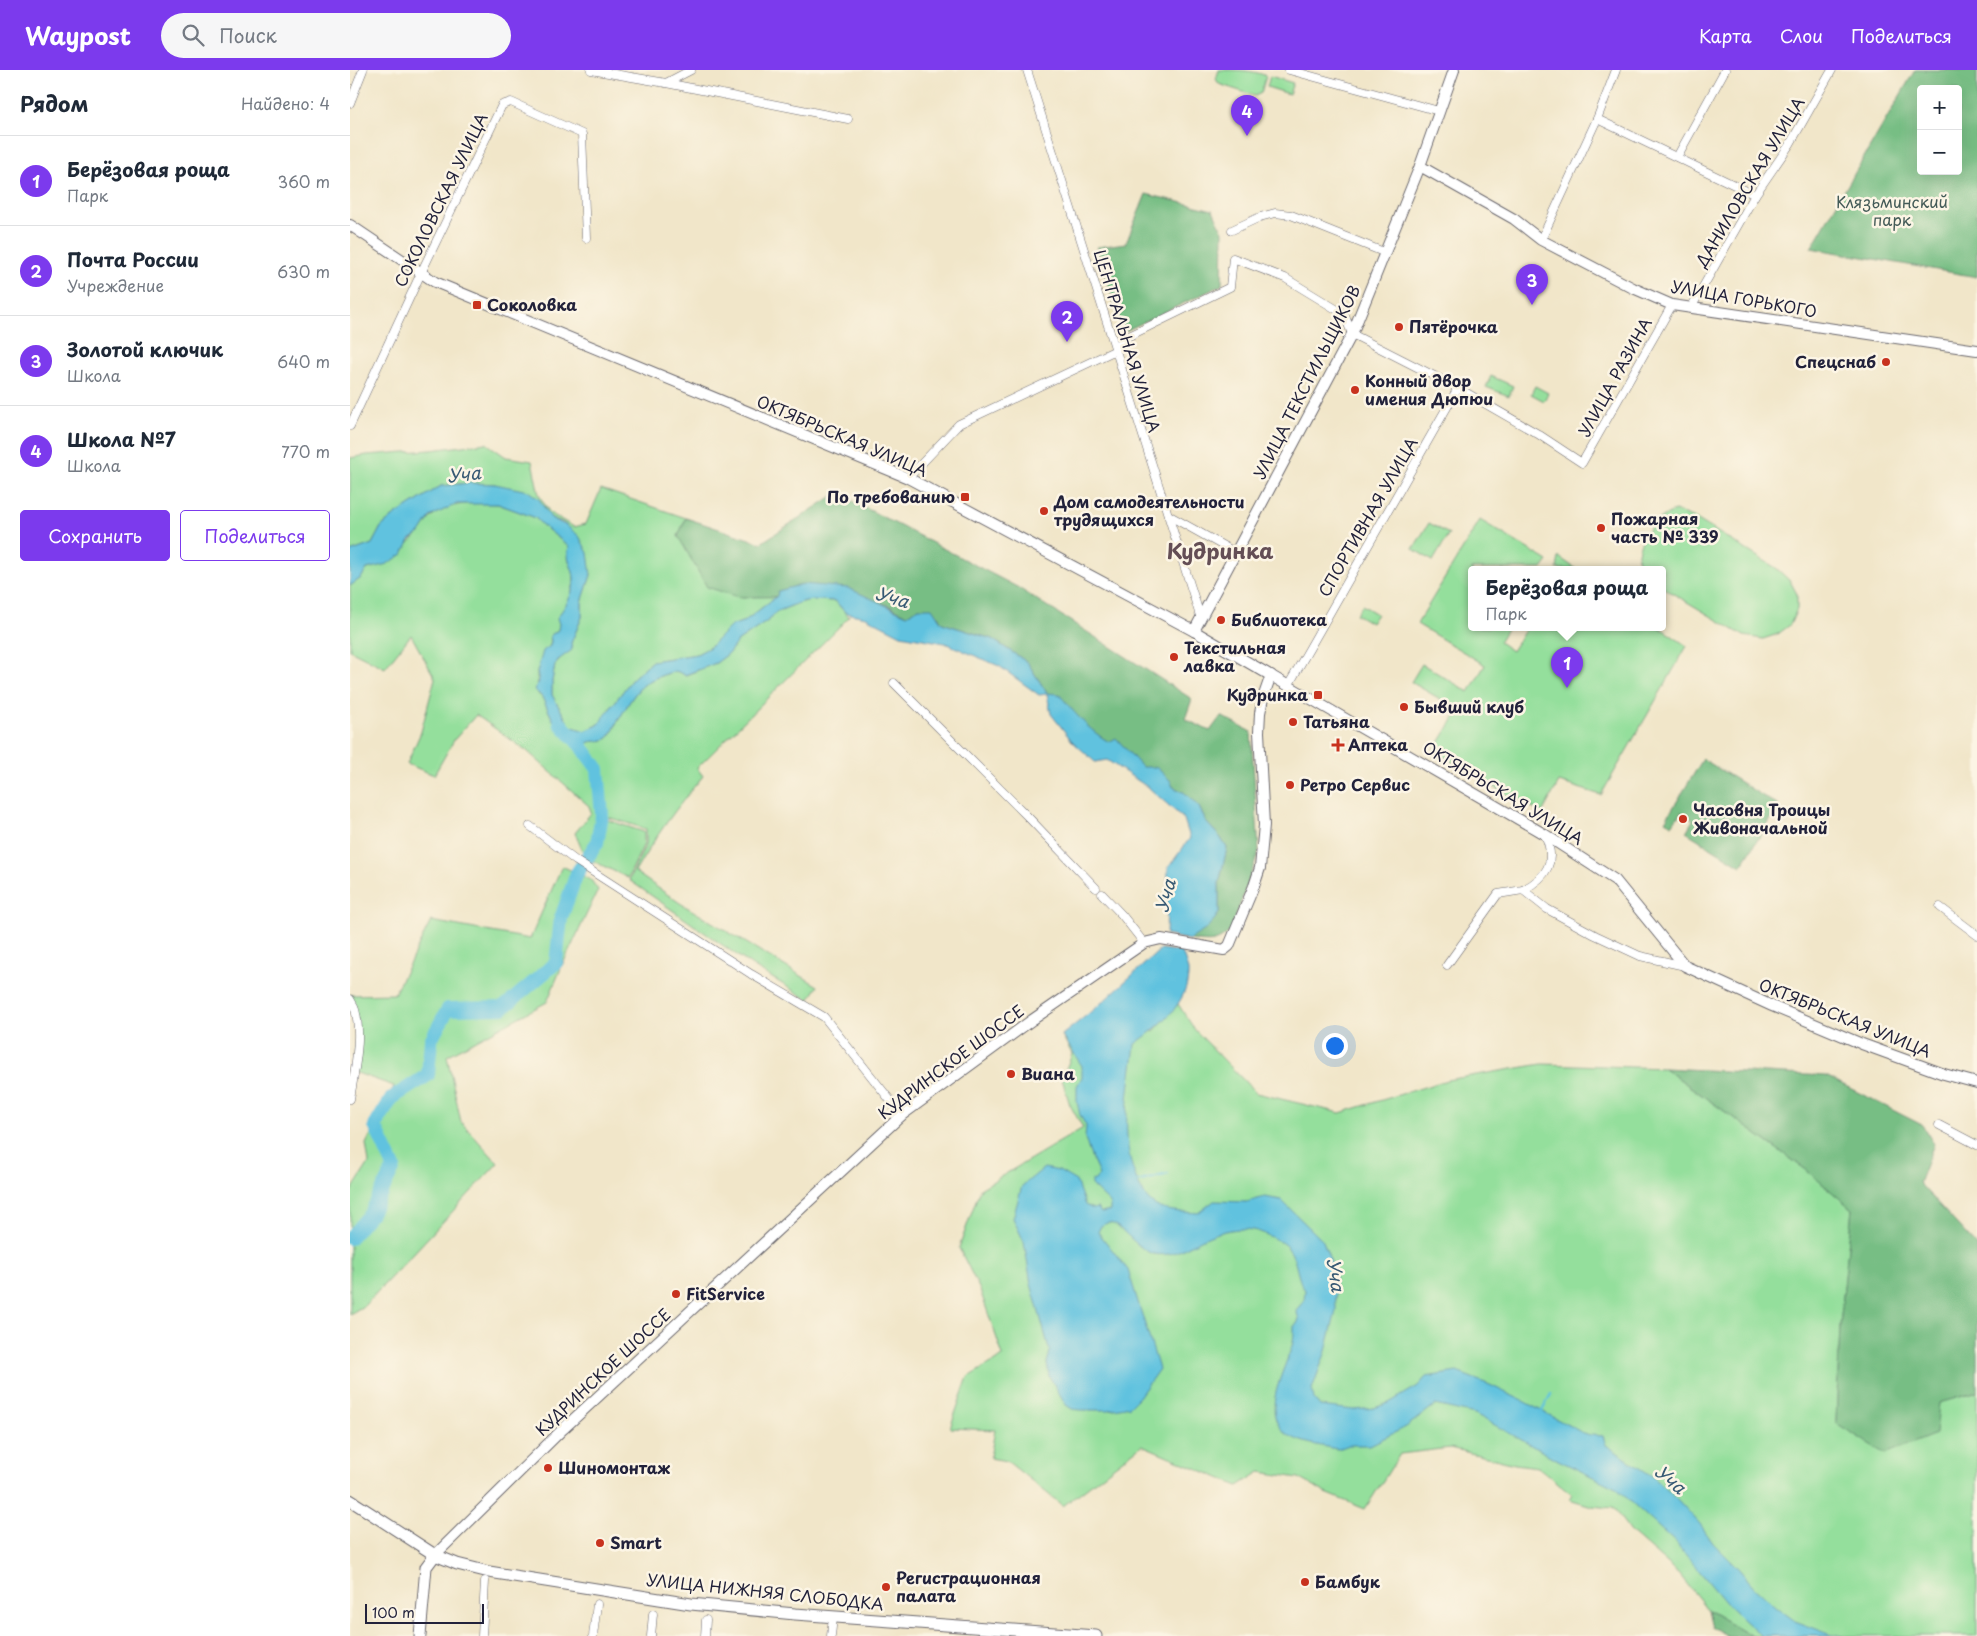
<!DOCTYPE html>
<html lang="ru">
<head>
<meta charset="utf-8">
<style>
  :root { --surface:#fff; --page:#f6f6f7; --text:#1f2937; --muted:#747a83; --line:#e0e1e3; --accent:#7c3aed }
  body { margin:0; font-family:"Playpen Sans",sans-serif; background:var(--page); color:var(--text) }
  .controls { position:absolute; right:15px; top:15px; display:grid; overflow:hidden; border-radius:5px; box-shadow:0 5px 20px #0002 }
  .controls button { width:45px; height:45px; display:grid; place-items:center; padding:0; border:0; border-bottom:1px solid var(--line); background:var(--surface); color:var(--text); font:25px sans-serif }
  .scale { position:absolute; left:15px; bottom:12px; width:119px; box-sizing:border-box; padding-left:5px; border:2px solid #22223b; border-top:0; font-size:14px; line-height:18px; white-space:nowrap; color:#22223b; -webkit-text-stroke:4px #fcf5e5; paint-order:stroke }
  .you { position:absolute; left:984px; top:975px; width:18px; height:18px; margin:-12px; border:4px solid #fff; border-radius:50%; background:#1a73e8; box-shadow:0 0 0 8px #1a73e833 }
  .badge { display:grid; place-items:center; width:32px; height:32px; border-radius:50%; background:var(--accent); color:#fff; font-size:16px; font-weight:700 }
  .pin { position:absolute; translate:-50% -41px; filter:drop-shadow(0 1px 2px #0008) }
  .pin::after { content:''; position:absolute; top:26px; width:18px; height:15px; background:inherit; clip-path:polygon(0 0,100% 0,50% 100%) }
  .popup { position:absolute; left:1118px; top:496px; width:198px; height:65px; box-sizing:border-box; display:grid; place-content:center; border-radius:5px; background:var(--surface); filter:drop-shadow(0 1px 4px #0005); font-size:16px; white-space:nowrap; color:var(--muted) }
  .popup b { font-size:19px; color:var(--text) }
  .popup::after { content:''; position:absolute; left:50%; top:100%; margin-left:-10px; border:10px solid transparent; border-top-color:var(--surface) }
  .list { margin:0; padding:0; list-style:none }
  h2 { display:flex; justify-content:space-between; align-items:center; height:65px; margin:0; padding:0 20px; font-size:21px }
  h2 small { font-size:16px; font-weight:400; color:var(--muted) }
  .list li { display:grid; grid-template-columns:32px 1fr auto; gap:15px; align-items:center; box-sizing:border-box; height:90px; padding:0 20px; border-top:1px solid var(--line) }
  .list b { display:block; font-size:19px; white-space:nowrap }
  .list p { margin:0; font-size:16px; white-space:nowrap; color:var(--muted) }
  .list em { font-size:16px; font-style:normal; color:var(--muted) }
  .actions { display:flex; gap:10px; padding:15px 20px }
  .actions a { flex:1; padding:11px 0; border:1px solid var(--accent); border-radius:5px; text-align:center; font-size:18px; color:var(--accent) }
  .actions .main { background:var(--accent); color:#fff }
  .icon { flex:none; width:28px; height:28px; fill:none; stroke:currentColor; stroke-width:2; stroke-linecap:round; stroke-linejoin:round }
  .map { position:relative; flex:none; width:1627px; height:1566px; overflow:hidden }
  header { display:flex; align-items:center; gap:30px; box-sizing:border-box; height:70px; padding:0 25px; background:var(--accent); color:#fff }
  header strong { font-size:24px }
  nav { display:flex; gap:28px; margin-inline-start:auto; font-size:18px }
  .search { width:350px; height:45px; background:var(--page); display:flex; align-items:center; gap:12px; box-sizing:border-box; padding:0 18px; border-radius:28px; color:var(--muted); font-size:19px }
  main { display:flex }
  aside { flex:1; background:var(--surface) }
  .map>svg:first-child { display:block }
</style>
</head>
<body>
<header>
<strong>Waypost</strong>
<div class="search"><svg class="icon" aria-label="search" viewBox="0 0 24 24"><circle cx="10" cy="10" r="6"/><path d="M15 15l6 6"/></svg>Поиск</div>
<nav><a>Карта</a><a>Слои</a><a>Поделиться</a></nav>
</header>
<main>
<aside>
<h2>Рядом<small>Найдено: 4</small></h2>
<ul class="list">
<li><span class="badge">1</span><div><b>Берёзовая роща</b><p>Парк</p></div><em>360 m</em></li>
<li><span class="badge">2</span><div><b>Почта России</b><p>Учреждение</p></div><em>630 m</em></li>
<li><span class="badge">3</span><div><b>Золотой ключик</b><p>Школа</p></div><em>640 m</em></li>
<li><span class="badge">4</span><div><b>Школа №7</b><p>Школа</p></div><em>770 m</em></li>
</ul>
<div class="actions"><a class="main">Сохранить</a><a>Поделиться</a></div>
</aside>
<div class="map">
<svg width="1627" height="1566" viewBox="0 0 1627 1566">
  <rect width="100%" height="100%" fill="#fcf5e5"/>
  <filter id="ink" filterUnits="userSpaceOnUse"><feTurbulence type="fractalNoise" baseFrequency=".02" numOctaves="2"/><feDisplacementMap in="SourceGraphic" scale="10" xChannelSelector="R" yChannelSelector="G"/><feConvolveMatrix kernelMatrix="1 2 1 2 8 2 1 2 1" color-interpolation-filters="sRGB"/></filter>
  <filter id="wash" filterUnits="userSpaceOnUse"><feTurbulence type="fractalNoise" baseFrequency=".0096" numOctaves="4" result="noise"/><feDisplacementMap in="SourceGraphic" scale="20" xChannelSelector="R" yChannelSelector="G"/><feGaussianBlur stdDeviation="1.12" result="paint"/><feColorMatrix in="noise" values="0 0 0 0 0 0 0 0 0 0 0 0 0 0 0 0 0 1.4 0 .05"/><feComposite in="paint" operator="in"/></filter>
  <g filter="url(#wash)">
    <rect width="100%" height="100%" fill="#f1e6c9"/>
    <g fill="#94df9c" stroke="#5b806c">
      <path d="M869,0C883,0 905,0 916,6L911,23L905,26L869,14L866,9Z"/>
      <path d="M920,6L943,13L939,24L917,17Z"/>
      <path d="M1141,306L1163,316L1159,326L1136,317Z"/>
      <path d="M1185,316L1198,323L1194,331L1181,324Z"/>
      <path d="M136,373L156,387L182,391L189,425L200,443L224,457L236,454L251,419L336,448L328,466L388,527L427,526L395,551L381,556L360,577L347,584L302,591L282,609L248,655L235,661L220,656L202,625V611L205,595L221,573L232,547V532L241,505C236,495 223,463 217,456C209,447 198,453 194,436L145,414L119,413L91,416L45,445L31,457L22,474L0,482V388L17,385L81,380Z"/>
      <path d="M125,433L148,434L186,448C189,454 211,469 219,477C215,491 223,495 224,507C225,524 211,543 208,560L200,566C204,580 188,590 187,604C187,610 189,617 188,624L192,627L203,650L234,674C241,670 250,672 256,669C263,665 265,655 269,649C288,618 290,611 326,601L336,605L366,593L378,584L387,572L419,550L426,542L451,532L462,530L485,531L499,547L347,698L353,706C327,737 305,767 285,802L330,833L468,916L459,930L404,897L279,810L296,774V759L251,745L242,772L233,782L225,763L241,743L239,736L177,681L126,645L104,670L84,705L57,694L71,662L85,608L61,565L35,598L0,580V516L11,508L17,499C32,497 60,474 70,462C74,458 77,450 82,447C95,436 109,434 125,433Z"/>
      <path d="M1325,441L1343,447L1426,498L1440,511L1447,524V539L1440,555L1428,564L1413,569L1394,566L1312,517V499H1289C1282,475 1302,448 1325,441Z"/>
      <path d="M1130,450L1198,491L1192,499H1122V557H1158L1149,572L1162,581L1177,557H1309L1337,576L1251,725L1209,712L1192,743L1179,736L1180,734L1158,725L1084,681L1109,640L1061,612L1072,594L1119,622L1135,595L1067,554Z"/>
      <path d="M1079,453L1099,464L1083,491L1063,479Z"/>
      <path d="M1209,487L1226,499H1207Z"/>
      <path d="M1012,535L1027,544L1021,553L1006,544Z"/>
      <path d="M255,749L294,762V774L278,808L243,791L235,784L244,773L249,774Z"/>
      <path d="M212,796L241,810L248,820L212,896L197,932L97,986L111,1052L148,1093L15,1235L0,1244V1123L19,1093L16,1074L44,1016L4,1002L7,951L0,938V925L44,924L81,851L180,869Z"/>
      <path d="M828,934L845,960L906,1023L990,1043L1097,1010L1192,994L1314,998L1455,1099L1502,1139L1490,1256L1486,1353L1588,1333L1627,1322V1566H1402L1358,1540L1329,1504L1281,1462L1263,1438L1242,1436L1219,1429L1222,1424L1188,1397L1165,1394L1100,1378L1050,1384L1015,1439L976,1423L949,1408L910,1402L888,1416L792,1375L713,1436L657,1391L640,1388L645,1360L600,1358L618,1307L653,1286L630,1220L609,1178L630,1119L733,1058L720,1035L712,1009L722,984L712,965L804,961Z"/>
    </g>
    <g fill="#77be84" stroke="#4c7060" fill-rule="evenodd">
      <path d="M1565,0H1627V207L1461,178ZM1571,19H1608V101H1571Z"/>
      <path d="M796,124L863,140L873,162L872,215L773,262L747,177L776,173Z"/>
      <path d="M487,423L667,517L842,629L835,649L860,661L871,646L901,662L909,781L881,860C866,875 859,872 839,870L869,843V813L877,778L870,767L856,752L849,737L835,723L823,717L819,710L792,697L782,687L748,665L697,623L677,592L642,569L592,553L587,544L569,538L557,545L540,536L513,526L388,527L357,517L328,466L336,448L411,473Z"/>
      <path d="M1353,689L1429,736L1391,796L1336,762L1343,750L1331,742L1322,755L1315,751Z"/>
      <path d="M1314,998L1476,1006L1572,1055L1584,1074L1569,1113L1627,1176V1322L1589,1333L1586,1364L1535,1384L1486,1353L1490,1256L1502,1139L1455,1099Z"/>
      <path d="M1358,1540L1402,1566H1378L1362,1557Z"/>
    </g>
    <g fill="#60c2df" stroke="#41728d">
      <path d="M119,413L145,414L178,421L189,429L201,448L217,456L229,466L238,483L241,505L232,532V547L221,573L222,580L208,590L205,595L202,611V625L220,656L235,661L248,655L282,609L302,591L347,584L360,577L381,556L395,551L427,526L428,521L453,514L498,518L557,545L569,538H582L592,553L642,569L677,592L697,623L709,624C724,642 738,660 759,672L766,668L792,697H806L820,710L823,717L835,723L849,737L856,752L870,767L877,778L869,813V843L865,849L855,860L839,870L816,865L818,798L840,768L834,749L799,718L757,690L745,692L722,671L701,644L697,624L689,625L649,596L595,573L551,565L516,547L496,543L485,531L462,530L451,532L426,542L419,550L387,572L378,584L366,593L335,605L326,601C290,611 288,618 269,649C265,655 263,665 256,669C250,672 241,670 234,674L203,650L192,627L184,619L189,612L187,602L193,581L200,576L201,571L200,566L208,560L209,554L207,548C215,536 225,523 224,508C223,495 215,491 219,477C211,469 189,454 186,448L148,434H106L80,447L70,463L60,470L53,484L37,494L17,499L11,508L0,516V482L22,474L31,457L45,445L91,416Z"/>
      <path d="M811,879L832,882C834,888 837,895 838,901C840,933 807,958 785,974C780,1020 768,1066 787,1110C792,1122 797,1132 810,1138C821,1142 837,1142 848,1143L864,1131L897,1132L915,1127L931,1130L973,1171L985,1203L986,1241L976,1281L962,1319L964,1329L970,1336L1004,1340L1024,1338L1039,1333L1068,1316L1076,1307L1107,1302L1140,1315L1173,1331L1231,1362L1240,1365L1253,1366L1256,1375L1302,1406L1326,1428L1350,1454L1363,1473L1388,1498L1404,1517L1425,1536L1445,1551L1482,1565L1492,1566H1412L1377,1534L1326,1473L1266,1418L1202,1387L1125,1344L1085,1335L1056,1357L1020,1375H999L988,1379L981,1378C968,1375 952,1373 940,1366C906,1346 936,1300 943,1272C944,1267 944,1261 944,1256L947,1254L949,1249L946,1240L954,1231L955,1220C946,1209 948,1190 938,1178C934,1173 925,1169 919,1166C896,1153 870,1160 847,1172C833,1179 821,1187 804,1184C788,1181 770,1152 758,1153C757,1153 752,1155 751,1156L748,1162L778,1200L809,1299L789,1327L780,1336L759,1340H731L722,1339L716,1335L699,1306L697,1293L700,1282L681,1214L674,1172L663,1148L672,1116L694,1098L709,1101L726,1111L735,1135L743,1139L748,1138L751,1143L760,1141V1133L741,1115V1111L745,1110L749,1105L739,1081L735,1068L736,1056L730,1045L727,1032V1016L732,1007V996L712,965L748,936Z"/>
    </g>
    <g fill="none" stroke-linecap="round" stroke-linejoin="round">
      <g stroke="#60c2df" stroke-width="2.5">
        <path d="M787,1112L818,1104"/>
        <path d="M1191,1343L1201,1324"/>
      </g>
      <path stroke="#60c2df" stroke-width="14" d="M0,1168L21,1143L44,1097L25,1056L42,1028L78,1005L81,970L98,939L153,938L206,893L211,848L227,803L247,773L252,745L248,699L231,676L210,653"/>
    </g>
  </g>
  <g filter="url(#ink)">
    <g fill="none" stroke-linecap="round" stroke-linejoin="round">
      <g stroke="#6a676d" stroke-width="9">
        <g id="minor">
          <path d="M241,0L316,13L498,49"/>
          <path d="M677,0L851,549"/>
          <path d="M939,0L1089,41"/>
          <path d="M316,13L341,0"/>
          <path d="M0,33L13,0"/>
          <path d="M1247,49L1405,125"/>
          <path d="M1327,87L1375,0"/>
          <path d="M882,160L910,147L925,143L941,145L1036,183"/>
          <path d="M1191,170L1247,49L1266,0"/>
          <path d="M1341,238L1405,125L1440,74L1482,0"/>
          <path d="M0,356L71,203L152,35L161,32L232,64L236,168"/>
          <path d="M558,408L609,354L766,280L773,269L880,217L883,188L935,208L994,244L1002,264L1108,318L1188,364L1232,393L1322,235"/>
          <path d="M818,445L886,483"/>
          <path d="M544,613L679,748L746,818"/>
          <path d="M938,616L1108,318"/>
          <path d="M180,756L226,791L401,904L474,947L552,1045"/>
          <path d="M1173,820C1197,807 1207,792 1195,765"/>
          <path d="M752,824L772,845L794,873"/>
          <path d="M1590,837L1627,865"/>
          <path d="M1097,895L1148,824L1173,820L1197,839L1245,865L1290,886L1335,896"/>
          <path d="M0,929C16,952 4,1003 0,1029"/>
          <path d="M1589,1055L1627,1075"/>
          <path d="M132,1566L135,1511"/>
          <path d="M243,1566L247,1534"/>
          <path d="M301,1566L303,1544"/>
          <path d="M355,1566L356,1550"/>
          <path d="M481,1566L483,1547"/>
        </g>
      </g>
      <g stroke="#6a676d" stroke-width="12">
        <g id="tertiary">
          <path d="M1070,96L1164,149L1191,170L1283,218L1322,235L1627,280"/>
          <path d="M0,155L85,212L558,408L844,561L1194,764L1265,810L1335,896L1422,936L1512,974L1594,1004L1627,1013"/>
          <path d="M844,561L1002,264L1070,96L1104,0"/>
          <path d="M85,1485L213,1359L552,1045L682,950L794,873L811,869L874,880L879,876L904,816L910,798L914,755L909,662L910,643L913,628L921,605"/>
        </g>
      </g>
      <g stroke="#6a676d" stroke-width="13">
        <g id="secondary">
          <path d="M0,1430L85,1485L107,1494L139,1502L341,1534L445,1544L746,1566"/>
          <path d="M70,1566L76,1497L85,1485"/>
        </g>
      </g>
      <use href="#minor" stroke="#fff" stroke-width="8"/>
      <use href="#tertiary" stroke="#fff" stroke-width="10"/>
      <use href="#secondary" stroke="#fff" stroke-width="11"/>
    </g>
  </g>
  <g fill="#c8321e" stroke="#fcf5e5" stroke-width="2">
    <rect x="122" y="230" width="10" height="10" rx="2.5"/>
    <circle cx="1049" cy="257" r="5"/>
    <circle cx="1536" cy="292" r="5"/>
    <circle cx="1005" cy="320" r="5"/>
    <rect x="610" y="422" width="10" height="10" rx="2.5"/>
    <circle cx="694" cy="441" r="5"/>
    <circle cx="1251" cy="458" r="5"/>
    <circle cx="871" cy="550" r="5"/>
    <circle cx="824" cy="587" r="5"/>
    <rect x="963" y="620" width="10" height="10" rx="2.5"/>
    <circle cx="1054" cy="637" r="5"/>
    <circle cx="943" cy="652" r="5"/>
    <path d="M985.5 667.5h5v5h5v5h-5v5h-5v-5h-5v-5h5z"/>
    <circle cx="940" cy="715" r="5"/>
    <circle cx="1333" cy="749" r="5"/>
    <circle cx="661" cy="1004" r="5"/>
    <circle cx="326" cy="1224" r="5"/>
    <circle cx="198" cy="1398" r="5"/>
    <circle cx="250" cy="1473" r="5"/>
    <circle cx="955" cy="1512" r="5"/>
    <circle cx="536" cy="1517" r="5"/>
  </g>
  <g text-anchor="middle" stroke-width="5" stroke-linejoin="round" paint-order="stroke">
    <g font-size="16" fill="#22223b" stroke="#fcf5e5">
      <text transform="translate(1400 112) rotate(-59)" y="6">ДАНИЛОВСКАЯ УЛИЦА</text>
      <text transform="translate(91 130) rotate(-64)" y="6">СОКОЛОВСКАЯ УЛИЦА</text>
      <text transform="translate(1394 229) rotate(10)" y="6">УЛИЦА ГОРЬКОГО</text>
      <text transform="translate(777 271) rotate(73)" y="6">ЦЕНТРАЛЬНАЯ УЛИЦА</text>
      <text transform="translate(1265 307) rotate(-61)" y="6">УЛИЦА РАЗИНА</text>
      <text transform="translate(957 312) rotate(-63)" y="6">УЛИЦА ТЕКСТИЛЬЩИКОВ</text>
      <text transform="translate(492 366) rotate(23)" y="6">ОКТЯБРЬСКАЯ УЛИЦА</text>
      <text transform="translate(1018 447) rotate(-60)" y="6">СПОРТИВНАЯ УЛИЦА</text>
      <text transform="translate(1153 723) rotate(31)" y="6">ОКТЯБРЬСКАЯ УЛИЦА</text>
      <text transform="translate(1495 948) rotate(22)" y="6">ОКТЯБРЬСКАЯ УЛИЦА</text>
      <text transform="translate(601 992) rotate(-37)" y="6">КУДРИНСКОЕ ШОССЕ</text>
      <text transform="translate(253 1302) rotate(-43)" y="6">КУДРИНСКОЕ ШОССЕ</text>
      <text transform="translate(415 1522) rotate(6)" y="6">УЛИЦА НИЖНЯЯ СЛОБОДКА</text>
    </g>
    <g font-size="16" fill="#445b58" stroke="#fcf5e5">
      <text x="1542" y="138">Клязьминский<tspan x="1542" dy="18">парк</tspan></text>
    </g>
    <g font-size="16" font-weight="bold" fill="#22223b" stroke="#fcf5e5" text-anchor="start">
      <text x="137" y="241">Соколовка</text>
      <text x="1059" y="263">Пятёрочка</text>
      <text x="1526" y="298" text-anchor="end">Спецснаб</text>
      <text x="1015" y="317">Конный двор<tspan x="1015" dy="18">имения Дюпюи</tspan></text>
      <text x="605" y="433" text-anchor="end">По требованию</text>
      <text x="704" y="438">Дом самодеятельности<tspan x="704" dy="18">трудящихся</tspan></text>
      <text x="1261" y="455">Пожарная<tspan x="1261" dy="18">часть № 339</tspan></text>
      <text x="881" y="556">Библиотека</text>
      <text x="834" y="584">Текстильная<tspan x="834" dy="18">лавка</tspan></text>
      <text x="958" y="631" text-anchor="end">Кудринка</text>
      <text x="1064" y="643">Бывший клуб</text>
      <text x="953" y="658">Татьяна</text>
      <text x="998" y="681">Аптека</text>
      <text x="950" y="721">Ретро Сервис</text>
      <text x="1343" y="746">Часовня Троицы<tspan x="1343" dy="18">Живоначальной</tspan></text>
      <text x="671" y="1010">Виана</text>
      <text x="336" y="1230">FitService</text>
      <text x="208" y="1404">Шиномонтаж</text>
      <text x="260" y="1479">Smart</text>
      <text x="546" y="1514">Регистрационная<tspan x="546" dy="18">палата</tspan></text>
      <text x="965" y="1518">Бамбук</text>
    </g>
    <g font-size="18" font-style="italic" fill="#385a74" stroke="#fcf5e5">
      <text transform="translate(114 405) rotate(-6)" y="6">Уча</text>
      <text transform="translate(542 528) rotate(16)" y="6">Уча</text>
      <text transform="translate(816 826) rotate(-75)" y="6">Уча</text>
      <text transform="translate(985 1205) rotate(81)" y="6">Уча</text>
      <text transform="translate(1320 1410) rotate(40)" y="6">Уча</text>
    </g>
    <g font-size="21" font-weight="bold" fill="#644e55" stroke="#fcf5e5">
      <text x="870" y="489">Кудринка</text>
    </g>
  </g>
</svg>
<div class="controls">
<button>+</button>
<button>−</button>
</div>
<div class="scale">100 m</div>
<div class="you"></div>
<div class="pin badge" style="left:1217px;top:618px">1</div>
<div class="popup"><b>Берёзовая роща</b>Парк</div>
<div class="pin badge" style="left:717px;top:272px">2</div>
<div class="pin badge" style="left:1182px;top:235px">3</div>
<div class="pin badge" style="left:897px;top:66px">4</div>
</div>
</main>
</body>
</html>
